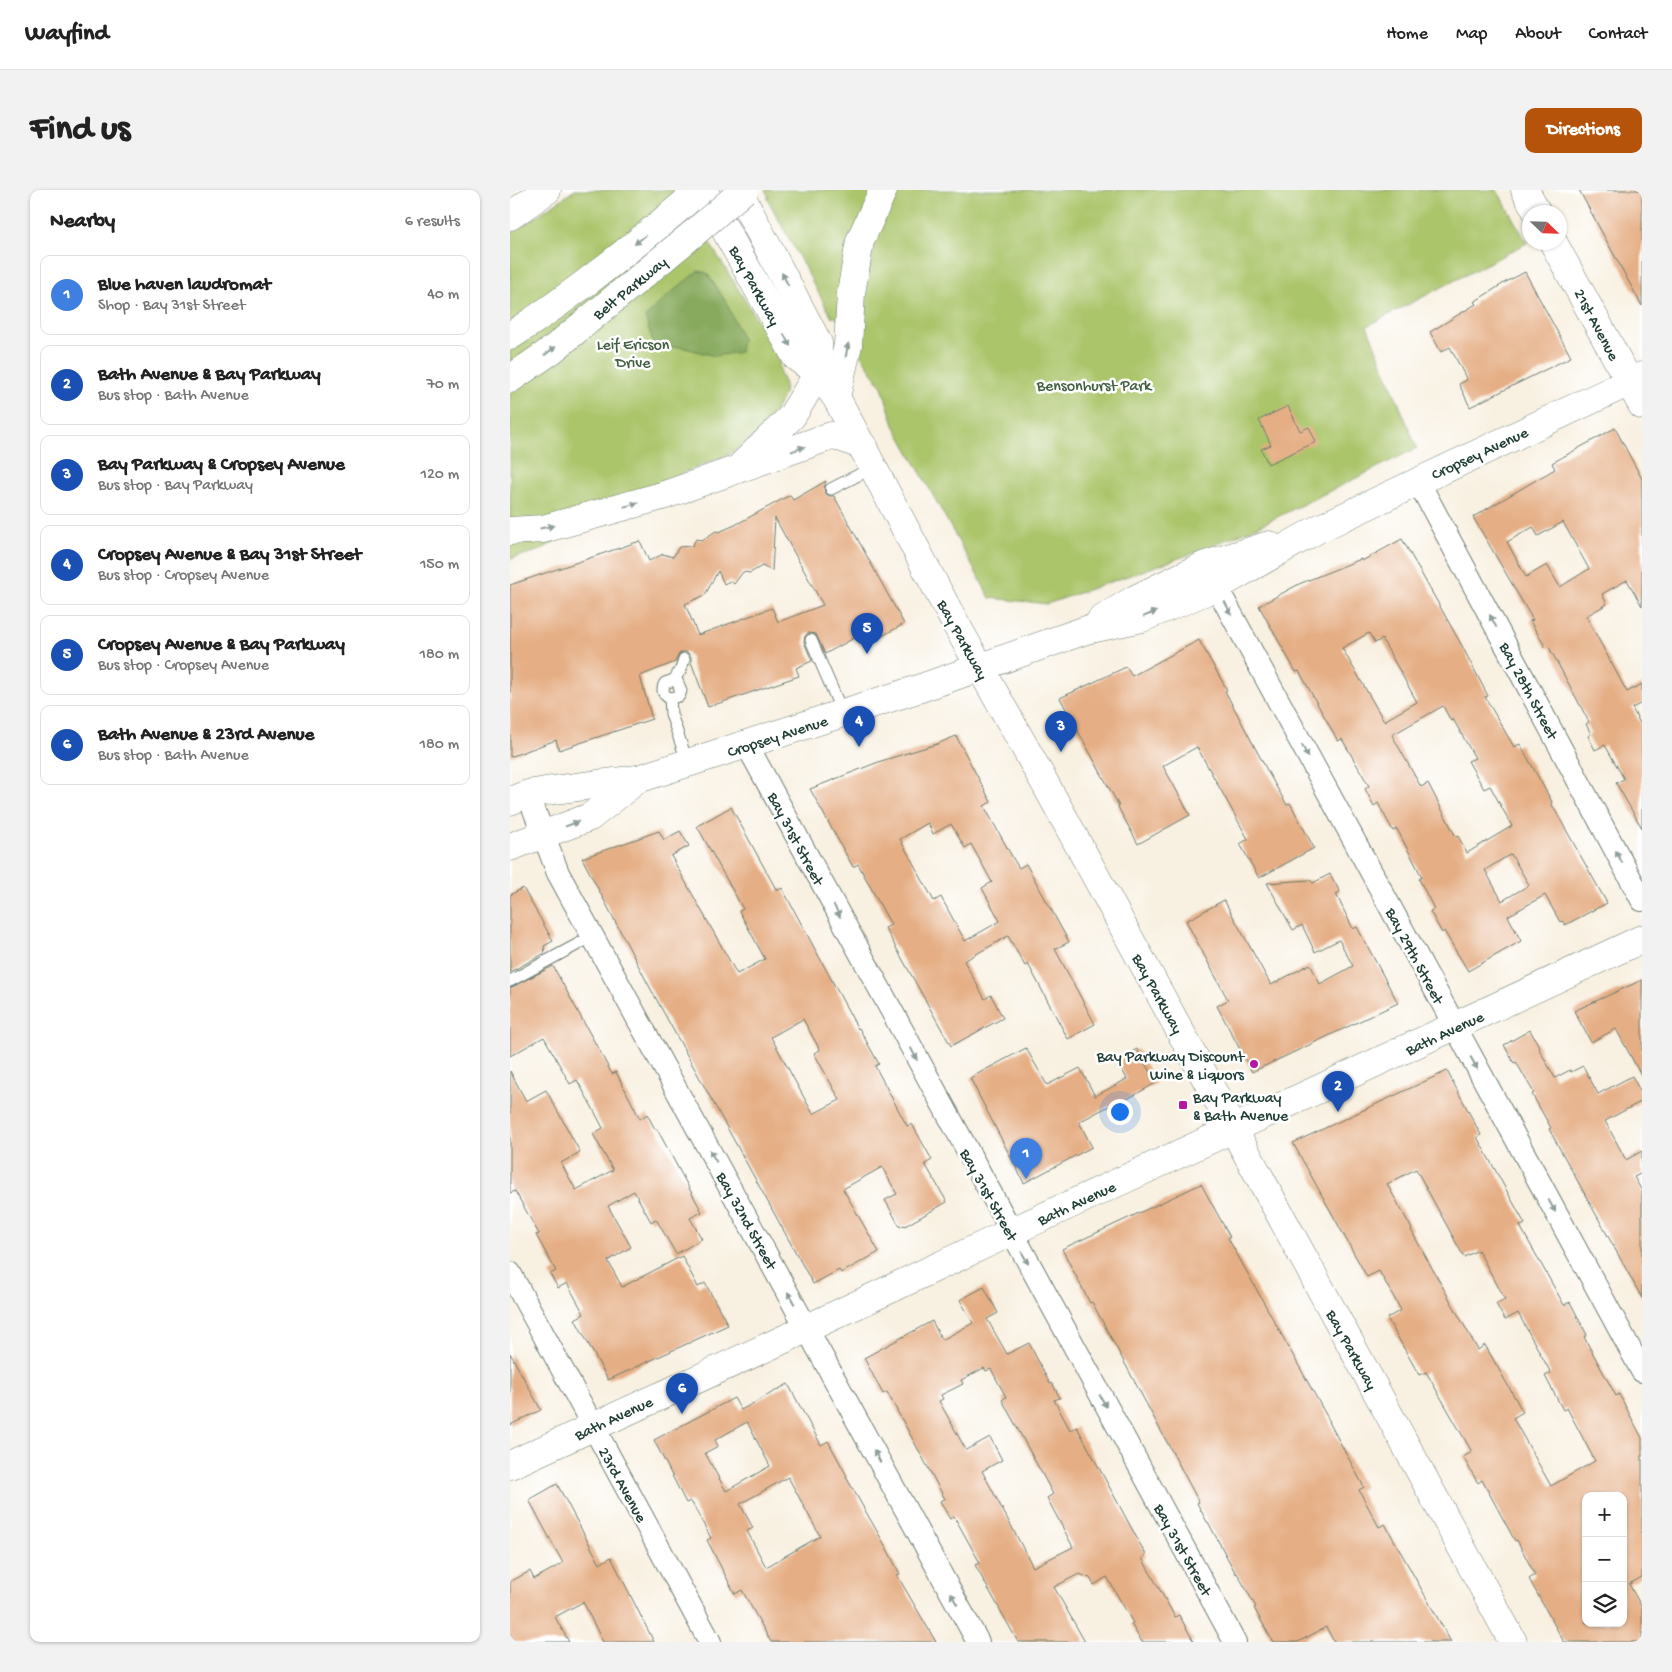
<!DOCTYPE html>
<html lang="en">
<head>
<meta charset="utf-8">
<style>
  :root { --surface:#fff; --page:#f2f2f2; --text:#222; --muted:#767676; --line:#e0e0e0; --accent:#b45309 }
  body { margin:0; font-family:"Gochi Hand",sans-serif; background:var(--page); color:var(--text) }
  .controls { position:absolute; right:15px; bottom:15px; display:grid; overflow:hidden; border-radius:10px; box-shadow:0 1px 4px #0004 }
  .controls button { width:45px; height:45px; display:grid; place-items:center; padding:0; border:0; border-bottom:1px solid var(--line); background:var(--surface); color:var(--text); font:25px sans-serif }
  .compass { position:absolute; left:1012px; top:15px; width:45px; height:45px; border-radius:50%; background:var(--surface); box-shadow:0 1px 4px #0004; rotate:113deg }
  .you { position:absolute; left:609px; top:921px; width:18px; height:18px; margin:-12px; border:4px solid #fff; border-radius:50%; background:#1a73e8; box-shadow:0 0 0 8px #1a73e833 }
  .badge { display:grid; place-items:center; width:32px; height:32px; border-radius:50%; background:var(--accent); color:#fff; font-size:16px; font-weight:700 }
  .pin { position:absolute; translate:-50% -41px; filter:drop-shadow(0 1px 2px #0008) }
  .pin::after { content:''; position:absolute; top:26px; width:18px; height:15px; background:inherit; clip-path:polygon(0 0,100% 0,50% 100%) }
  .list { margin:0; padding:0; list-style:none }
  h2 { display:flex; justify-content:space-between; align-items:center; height:65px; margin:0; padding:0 20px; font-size:21px }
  h2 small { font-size:16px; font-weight:400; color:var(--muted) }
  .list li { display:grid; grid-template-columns:32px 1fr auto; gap:15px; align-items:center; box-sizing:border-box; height:80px; margin:0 10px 10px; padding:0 10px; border:1px solid var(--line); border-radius:10px }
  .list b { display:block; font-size:19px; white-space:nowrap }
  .list p { margin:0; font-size:16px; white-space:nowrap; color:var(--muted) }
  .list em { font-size:16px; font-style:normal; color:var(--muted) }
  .icon { flex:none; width:28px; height:28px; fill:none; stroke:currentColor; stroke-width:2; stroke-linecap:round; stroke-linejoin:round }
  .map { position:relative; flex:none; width:1132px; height:1452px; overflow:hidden; border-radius:10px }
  header { display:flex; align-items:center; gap:30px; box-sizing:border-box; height:70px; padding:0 25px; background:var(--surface); border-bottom:1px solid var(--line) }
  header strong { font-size:24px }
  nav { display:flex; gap:28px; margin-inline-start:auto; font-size:18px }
  .intro { display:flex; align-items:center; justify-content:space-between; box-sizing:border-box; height:120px; padding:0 30px }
  h1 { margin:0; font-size:35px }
  .button { padding:12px 22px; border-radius:10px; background:var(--accent); color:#fff; font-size:18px; font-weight:700 }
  main { display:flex; gap:30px; padding:0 30px }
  aside { flex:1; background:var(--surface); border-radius:10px; box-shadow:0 1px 4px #0004 }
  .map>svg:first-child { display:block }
</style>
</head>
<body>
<header>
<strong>Wayfind</strong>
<nav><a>Home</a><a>Map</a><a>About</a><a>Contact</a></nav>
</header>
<div class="intro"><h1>Find us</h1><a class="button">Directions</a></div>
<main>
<aside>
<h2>Nearby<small>6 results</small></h2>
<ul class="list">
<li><span class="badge" style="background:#3f7fe0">1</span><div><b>Blue haven laudromat</b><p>Shop · Bay 31st Street</p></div><em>40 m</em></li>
<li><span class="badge" style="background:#1a4fb4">2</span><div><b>Bath Avenue &amp; Bay Parkway</b><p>Bus stop · Bath Avenue</p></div><em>70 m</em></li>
<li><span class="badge" style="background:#1a4fb4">3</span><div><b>Bay Parkway &amp; Cropsey Avenue</b><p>Bus stop · Bay Parkway</p></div><em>120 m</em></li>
<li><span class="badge" style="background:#1a4fb4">4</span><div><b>Cropsey Avenue &amp; Bay 31st Street</b><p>Bus stop · Cropsey Avenue</p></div><em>150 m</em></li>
<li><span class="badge" style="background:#1a4fb4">5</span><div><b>Cropsey Avenue &amp; Bay Parkway</b><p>Bus stop · Cropsey Avenue</p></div><em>180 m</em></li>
<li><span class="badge" style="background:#1a4fb4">6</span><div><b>Bath Avenue &amp; 23rd Avenue</b><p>Bus stop · Bath Avenue</p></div><em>180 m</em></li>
</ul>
</aside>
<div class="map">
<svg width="1132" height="1452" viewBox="0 0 1132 1452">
  <rect width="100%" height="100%" fill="#fff"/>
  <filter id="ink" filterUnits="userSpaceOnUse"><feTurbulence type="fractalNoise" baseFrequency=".02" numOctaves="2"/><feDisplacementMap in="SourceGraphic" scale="10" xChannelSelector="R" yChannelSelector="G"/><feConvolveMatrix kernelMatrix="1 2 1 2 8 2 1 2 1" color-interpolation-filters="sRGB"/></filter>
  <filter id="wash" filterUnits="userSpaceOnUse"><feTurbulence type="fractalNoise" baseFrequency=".0096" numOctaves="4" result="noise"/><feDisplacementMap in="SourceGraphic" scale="20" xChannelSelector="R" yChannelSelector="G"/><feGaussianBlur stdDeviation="1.12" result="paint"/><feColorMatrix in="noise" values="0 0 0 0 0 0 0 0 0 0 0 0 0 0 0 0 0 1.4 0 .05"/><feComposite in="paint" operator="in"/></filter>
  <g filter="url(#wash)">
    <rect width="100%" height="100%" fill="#f8f0e0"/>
    <g fill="#abc56b" stroke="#658150">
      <path d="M65,0H167L269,165L270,184L275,194L274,205L256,237L220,264L128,301L31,360L0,369V44Z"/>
      <path d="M255,0H987L1017,53L857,136L907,258L747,337L681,364L537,414L480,408L384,235L372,197L325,126L322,128L257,8L259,7Z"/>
    </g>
    <path fill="#88aa5f" stroke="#54744a" d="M188,81L197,83L216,112L232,148L230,162L205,166L171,157L145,158L135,127L163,101Z"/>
    <g id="blocks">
      <g fill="#e5ae84" fill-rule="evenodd">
        <path d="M1069,0H1132V116L1095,48Z"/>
        <path d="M1015,82L1061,167L960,217L949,194L957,190L940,157L931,162L920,142L966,114L964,112L994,93Z"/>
        <path d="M778,216L790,241L799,237L806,252L758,274L751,259L761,255L749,230Z"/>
        <path d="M1105,238L1132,289V416L1117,390L1092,404L1097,414L1076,426L1117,502L1132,494V513L1122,518L1132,537V638L1106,593L1114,589L1095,555L1085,560L1078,546L1081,544L1076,534L1079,532L1039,457L1036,458L1020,431L1023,430L963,327L1045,279L1042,273ZM1053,332L1079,379L1050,397L1037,375L1016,387L997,352L1023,337L1028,346Z"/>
        <path d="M316,291L314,298L315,303L320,306H324L394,434L370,447L368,443L350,454L346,447L315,464L306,444L298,443L295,446L294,452L302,471L286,478L289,486L198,517L181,472V467L177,462H172L169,464L165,472L130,486L142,529L49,560L46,550L0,567V395L130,351L139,371L153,364L163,367L169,357L182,356L186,349L192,350L206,341L209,342L225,335L280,305L283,310ZM265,328L313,415L268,432L262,418L188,445L175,414L195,405L208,381L214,394L220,391L224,394L233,382L240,383L252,376L262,381Z"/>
        <path d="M892,349L951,454L978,506L975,507L1004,557L1010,554L1042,612L1041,613L1097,713L1055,735L1053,731L1050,732L1035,705L998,726L1011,751L958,781L934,741L932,743L920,721L924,719L909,689L912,687L887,639L883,641L868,613L864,616L855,599L859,596L832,549L828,551L789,481L786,482L749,416L789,394L851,369L852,371ZM859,443L865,453L872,449L907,512L874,531L832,458ZM933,516L941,531L943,529L965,568L958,571L974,599L980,596L1002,636L957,663L948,646L946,647L918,593L911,597L882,545ZM1001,664L1019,695L992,711L975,680Z"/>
        <path d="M689,450L717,500L715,501L759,584L777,615L780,613L804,658L749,688L730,654L738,649L687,557L653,576L680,625L628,654L608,617L609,616L550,508L616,477L622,486Z"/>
        <path d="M446,546L481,612L474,616L504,670L509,678L516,674L559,752L545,759L585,834L558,849L518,774L515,776L498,746L454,771L475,809L481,805L493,828L441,856L375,738L381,735L348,674L343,677L300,599L371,571L427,554ZM418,633L423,644L441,634L455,658L461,654L482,692L472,698L490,731L455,751L431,707L424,711L390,649Z"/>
        <path d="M221,617L267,701L272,698L348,839L349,838L369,874L365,876L397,936L402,934L422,970L415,974L437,1012L395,1036L394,1035L390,1037L375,1010L387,1004L372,977L333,999L369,1062L331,1083L329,1080L303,1094L138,794L72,668L149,641L154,650L170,641L179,656L161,666L227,784L255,769L229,721L233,719L187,636ZM293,829L310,860L304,863L330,910L303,924L261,847Z"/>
        <path d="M820,684L830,702L826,704L843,739L847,737L888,813L742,882L707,816L718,810L676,731L714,710L761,795L800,774L810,794L843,776L829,750L805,762L792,735L783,740L757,693L800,690L803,693Z"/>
        <path d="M13,698L43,751L34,756L35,763L0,782V705Z"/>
        <path d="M43,776L102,884L106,882L130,929L137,924L145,939H147L192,1022L180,1028L192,1049L166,1064L146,1029L141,1032L124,1001L98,1016L121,1057L98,1071L112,1097L172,1066L188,1097L195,1093L218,1135L98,1190L65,1129L74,1124L57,1093L48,1098L40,1084L46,1081L26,1045L29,1044L5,1001L0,1003V881L16,911L36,900L70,962L51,973L66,1000L103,980L83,944L93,938L81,915L67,890L60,894L34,847L0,866V798Z"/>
        <path d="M1132,790V887L1106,839L1081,852L1064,821Z"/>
        <path d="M1020,840L1030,858L1029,859L1045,888L1060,880L1061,882L1073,876L1088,904L1122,886L1132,905V911L1095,931L1116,970L1132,961V983L1124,987L1132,1001V1108L1039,939L1041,938L1022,904L1024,903L1006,872L1004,873L994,855Z"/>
        <path d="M516,858L537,895L570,878L585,906L617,889L607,870L627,859L646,893L601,918L599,916L569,932L582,957L514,993L460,888Z"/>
        <path d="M937,881L971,945L967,947L1015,1034L1010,1036L1054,1115L1060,1112L1077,1145L1074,1147L1106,1206L1109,1204L1132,1248V1387L1119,1394L1132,1418V1452H1054L1019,1389L1025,1385L1007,1350L1005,1351L972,1290L968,1293L953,1267L962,1262L916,1182L909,1185L877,1128L891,1120L869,1081L857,1087L783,953ZM906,979L954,1067L968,1060L995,1109L986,1114L995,1130L1008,1123L1041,1183L1035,1186L1053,1220L1057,1218L1085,1271L1041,1296L1003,1228L1013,1222L975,1155L968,1160L918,1071L901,1040L902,1039L877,994ZM1076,1306H1113V1433H1076Z"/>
        <path d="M691,994L720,1047L718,1048L820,1232H819L854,1297L849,1300L869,1337L875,1334L941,1452H824L816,1437L788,1452H763L744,1418L746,1417L727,1383L726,1384L698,1332H697L687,1313L689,1312L582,1112L580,1113L552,1059Z"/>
        <path d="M474,1097L488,1123L477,1129L497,1164L519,1153L540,1194L542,1193L550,1208L544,1210L560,1240L567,1237L636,1365L632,1368L665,1427L669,1425L684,1452H632L621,1434L623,1433L597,1387L584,1395L580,1388L569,1384L544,1397L575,1452H508L465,1375L470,1373L444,1326L440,1329L430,1311L435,1309L377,1202L373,1204L354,1168L422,1131L432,1150L463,1133L450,1110ZM474,1178L476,1181L481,1179L496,1207L492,1210L543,1304L537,1308L563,1357L523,1377L472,1281L492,1270L480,1247L456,1260L429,1211L433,1209L431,1205L453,1194L451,1190Z"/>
        <path d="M0,1163L31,1220L0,1235Z"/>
        <path d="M278,1194L311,1255L318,1251L337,1286L336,1287L376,1357L390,1384L387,1385L426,1452H261L232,1400L225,1404L197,1350L201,1348L182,1313L180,1311L176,1313L144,1250L224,1208L231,1220ZM237,1232L260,1276L216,1301L195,1263L208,1256L205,1250ZM278,1287L310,1346L256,1377L237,1341L243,1338L230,1314Z"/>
        <path d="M47,1294L90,1374L101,1367L144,1452H93L73,1412L45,1427L59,1452H0V1392L20,1381L24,1389L53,1373L19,1310Z"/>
      </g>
    </g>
  </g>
  <g filter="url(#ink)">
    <use href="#blocks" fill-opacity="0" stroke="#6b7c70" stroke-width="1"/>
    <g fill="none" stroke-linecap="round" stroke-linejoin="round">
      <g stroke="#6b7c70" stroke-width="13">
        <g id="service">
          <path d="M321,299L364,277"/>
          <path d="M301,450L333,524"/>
          <path d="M164,490L168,493L171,501L169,506L160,508C153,505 151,500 155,493L164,490L171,479L174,469"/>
          <path d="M160,508L161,524L178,574"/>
          <path d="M0,791L83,746"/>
        </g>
      </g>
      <g stroke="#6b7c70" stroke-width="24">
        <g id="minor">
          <path d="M908,291L1132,710"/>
          <path d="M699,383L1132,1181"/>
          <path d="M237,555L725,1452"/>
          <path d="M18,604L48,683L468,1452"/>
          <path d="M0,1083L200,1452"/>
        </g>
      </g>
      <g stroke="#6b7c70" stroke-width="29">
        <g id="tertiary">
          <path d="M1015,0L1027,22"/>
          <path d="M1043,52L1132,215"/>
          <path d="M0,1275L268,1152L501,1042L1132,749"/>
        </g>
      </g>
      <g stroke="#6b7c70" stroke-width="29">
        <g id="secondary">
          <path d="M0,26L37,0"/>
          <path d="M591,430L625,409L695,375L759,355"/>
          <path d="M0,611L18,604L36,601L128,589L408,499L576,440L632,428L706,397L808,339L1132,186"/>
          <path d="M0,657L80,627L128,589"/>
        </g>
      </g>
      <g stroke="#6b7c70" stroke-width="29">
        <g id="primary">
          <path d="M193,0L286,167L308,183L326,207L438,420L537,597L1003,1452"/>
          <path d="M228,0L308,153V183"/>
        </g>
      </g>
      <g stroke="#6b7c70" stroke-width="29">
        <g id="motorway">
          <path d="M0,146C67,103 129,52 190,0"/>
          <path d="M0,189L42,160L184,43"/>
          <path d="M326,207L338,155L341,103L350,51L373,0"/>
          <path d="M232,275L282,226L308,183"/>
          <path d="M0,341L33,339L152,306L321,246L332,248L353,256"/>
        </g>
      </g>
      <use href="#service" stroke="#fff" stroke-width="11"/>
      <use href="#minor" stroke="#fff" stroke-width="22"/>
      <use href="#tertiary" stroke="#fff" stroke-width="28"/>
      <use href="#secondary" stroke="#fff" stroke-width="28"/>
      <use href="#primary" stroke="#fff" stroke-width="28"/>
      <use href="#motorway" stroke="#fff" stroke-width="28"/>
      <g stroke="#6b7c70" stroke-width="29" stroke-linecap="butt">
        <path id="motorway-bridge" d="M184,43L234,0"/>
      </g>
      <use href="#motorway-bridge" stroke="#fff" stroke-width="28"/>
    </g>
    <defs><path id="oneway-solid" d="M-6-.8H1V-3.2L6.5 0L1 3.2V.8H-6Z" transform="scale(1.25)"/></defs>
    <g fill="#8f9e9a">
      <use href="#oneway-solid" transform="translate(130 50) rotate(141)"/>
      <use href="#oneway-solid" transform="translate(275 89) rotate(-117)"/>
      <use href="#oneway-solid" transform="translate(277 150) rotate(61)"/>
      <use href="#oneway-solid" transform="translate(337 160) rotate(-79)"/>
      <use href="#oneway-solid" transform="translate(40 161) rotate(-36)"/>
      <use href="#oneway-solid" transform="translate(288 259) rotate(-20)"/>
      <use href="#oneway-solid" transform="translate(121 315) rotate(-16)"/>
      <use href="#oneway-solid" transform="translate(37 337) rotate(-12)"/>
      <use href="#oneway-solid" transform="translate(718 418) rotate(62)"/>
      <use href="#oneway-solid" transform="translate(640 424) rotate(-22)"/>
      <use href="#oneway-solid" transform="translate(983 431) rotate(-118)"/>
      <use href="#oneway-solid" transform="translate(795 561) rotate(62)"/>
      <use href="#oneway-solid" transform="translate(62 634) rotate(-21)"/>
      <use href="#oneway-solid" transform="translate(1109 667) rotate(-118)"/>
      <use href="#oneway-solid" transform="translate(327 721) rotate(62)"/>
      <use href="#oneway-solid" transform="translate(404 864) rotate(62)"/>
      <use href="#oneway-solid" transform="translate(964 873) rotate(61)"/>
      <use href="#oneway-solid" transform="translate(203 966) rotate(-119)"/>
      <use href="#oneway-solid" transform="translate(1042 1016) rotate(61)"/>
      <use href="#oneway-solid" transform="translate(515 1068) rotate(61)"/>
      <use href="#oneway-solid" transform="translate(281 1108) rotate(-119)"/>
      <use href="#oneway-solid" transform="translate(593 1211) rotate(61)"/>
      <use href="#oneway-solid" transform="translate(367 1266) rotate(-119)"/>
      <use href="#oneway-solid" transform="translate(444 1409) rotate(-119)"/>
    </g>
  </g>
  <g fill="#b5179e" stroke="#fff" stroke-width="2">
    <circle cx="744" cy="874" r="5"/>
    <rect x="668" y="910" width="10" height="10" rx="2.5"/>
  </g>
  <g text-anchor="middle" stroke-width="5" stroke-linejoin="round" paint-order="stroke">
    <g font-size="16" fill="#1f3d34" stroke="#fff">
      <text transform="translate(246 95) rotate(61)" y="6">Bay Parkway</text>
      <text transform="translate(119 97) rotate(-39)" y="6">Belt Parkway</text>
      <text transform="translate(1088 134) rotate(62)" y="6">21st Avenue</text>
      <text transform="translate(969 262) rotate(-25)" y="6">Cropsey Avenue</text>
      <text transform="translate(454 449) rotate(61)" y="6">Bay Parkway</text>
      <text transform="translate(1020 500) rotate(62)" y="6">Bay 28th Street</text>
      <text transform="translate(267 545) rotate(-18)" y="6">Cropsey Avenue</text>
      <text transform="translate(287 648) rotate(62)" y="6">Bay 31st Street</text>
      <text transform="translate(906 765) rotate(62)" y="6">Bay 29th Street</text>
      <text transform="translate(649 803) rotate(61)" y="6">Bay Parkway</text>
      <text transform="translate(934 842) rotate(-25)" y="6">Bath Avenue</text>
      <text transform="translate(480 1004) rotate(61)" y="6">Bay 31st Street</text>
      <text transform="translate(566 1012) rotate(-25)" y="6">Bath Avenue</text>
      <text transform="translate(238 1030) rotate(61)" y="6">Bay 32nd Street</text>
      <text transform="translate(843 1159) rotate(61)" y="6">Bay Parkway</text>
      <text transform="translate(103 1227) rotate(-25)" y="6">Bath Avenue</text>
      <text transform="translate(114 1294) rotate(61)" y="6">23rd Avenue</text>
      <text transform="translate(674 1359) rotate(61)" y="6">Bay 31st Street</text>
    </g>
    <g font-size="16" fill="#425f42" stroke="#fff">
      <text x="123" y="159">Leif Ericson<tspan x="123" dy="18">Drive</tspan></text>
      <text x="584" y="200">Bensonhurst Park</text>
    </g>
    <g font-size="16" fill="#1f3d34" stroke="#fff" text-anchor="end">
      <text x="734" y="871">Bay Parkway Discount<tspan x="734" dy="18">Wine &amp; Liquors</tspan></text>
      <text x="683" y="912" text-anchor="start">Bay Parkway<tspan x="683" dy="18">&amp; Bath Avenue</tspan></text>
    </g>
  </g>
</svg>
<div class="controls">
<button>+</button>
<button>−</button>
<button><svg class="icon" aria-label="layers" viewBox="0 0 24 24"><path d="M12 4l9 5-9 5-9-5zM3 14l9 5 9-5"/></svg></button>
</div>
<svg class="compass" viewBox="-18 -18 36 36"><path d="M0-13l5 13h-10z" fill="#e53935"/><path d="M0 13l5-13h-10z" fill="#767676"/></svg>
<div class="you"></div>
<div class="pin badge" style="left:516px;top:989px;background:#3f7fe0">1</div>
<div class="pin badge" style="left:828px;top:922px;background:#1a4fb4">2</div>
<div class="pin badge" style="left:551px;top:562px;background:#1a4fb4">3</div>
<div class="pin badge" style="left:349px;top:557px;background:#1a4fb4">4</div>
<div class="pin badge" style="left:357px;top:464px;background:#1a4fb4">5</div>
<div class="pin badge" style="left:172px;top:1224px;background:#1a4fb4">6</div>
</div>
</main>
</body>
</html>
